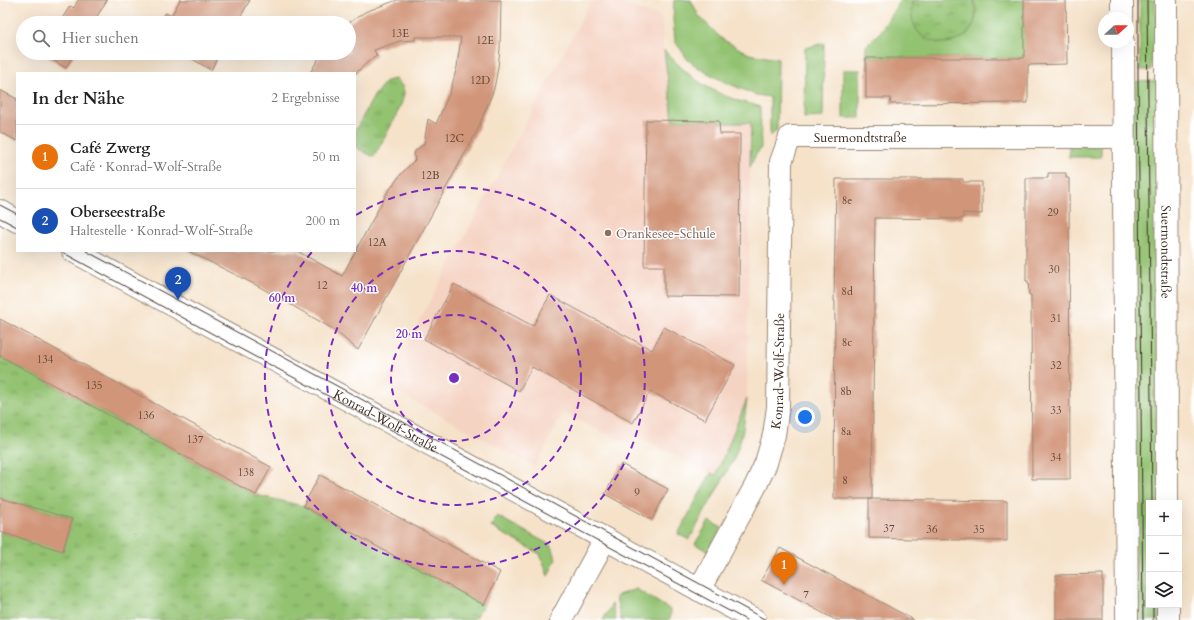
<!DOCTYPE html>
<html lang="de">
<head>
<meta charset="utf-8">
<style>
  :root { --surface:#fff; --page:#f2f2f2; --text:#222; --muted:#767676; --line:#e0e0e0; --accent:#1a73e8 }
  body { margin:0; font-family:Cardo,serif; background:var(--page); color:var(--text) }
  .controls { position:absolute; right:12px; bottom:12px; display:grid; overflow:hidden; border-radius:0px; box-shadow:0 4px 16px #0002 }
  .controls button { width:36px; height:36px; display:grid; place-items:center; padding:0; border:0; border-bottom:1px solid var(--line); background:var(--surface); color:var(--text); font:20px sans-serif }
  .compass { position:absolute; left:1098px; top:12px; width:36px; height:36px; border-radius:50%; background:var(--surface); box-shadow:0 4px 16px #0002; rotate:69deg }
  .you { position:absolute; left:805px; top:417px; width:14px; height:14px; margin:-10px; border:3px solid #fff; border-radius:50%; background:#1a73e8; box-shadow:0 0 0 6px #1a73e833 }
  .badge { display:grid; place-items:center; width:26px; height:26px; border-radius:50%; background:var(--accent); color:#fff; font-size:13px; font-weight:700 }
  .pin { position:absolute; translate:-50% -33px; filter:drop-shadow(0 1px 2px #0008) }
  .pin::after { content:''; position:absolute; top:21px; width:14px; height:12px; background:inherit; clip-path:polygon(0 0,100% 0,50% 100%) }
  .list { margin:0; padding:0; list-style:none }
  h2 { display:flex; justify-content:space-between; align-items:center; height:52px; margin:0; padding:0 16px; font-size:17px }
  h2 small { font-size:13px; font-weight:400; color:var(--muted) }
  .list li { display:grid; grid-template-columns:26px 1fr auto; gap:12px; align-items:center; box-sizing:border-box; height:64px; padding:0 16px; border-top:1px solid var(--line) }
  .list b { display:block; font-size:15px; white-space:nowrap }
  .list p { margin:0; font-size:13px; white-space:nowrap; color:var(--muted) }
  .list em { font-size:13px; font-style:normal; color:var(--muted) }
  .icon { flex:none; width:22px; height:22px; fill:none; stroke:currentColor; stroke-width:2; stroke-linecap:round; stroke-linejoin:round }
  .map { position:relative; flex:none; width:1194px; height:620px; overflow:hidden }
  .search { position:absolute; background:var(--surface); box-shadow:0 4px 16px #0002; left:16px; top:16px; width:340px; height:44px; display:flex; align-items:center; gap:10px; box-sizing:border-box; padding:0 14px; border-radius:22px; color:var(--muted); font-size:15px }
  .panel { position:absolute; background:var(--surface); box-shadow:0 4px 16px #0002; left:16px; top:72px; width:340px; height:180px; border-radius:0px }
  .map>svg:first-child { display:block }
</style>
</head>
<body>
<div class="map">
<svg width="1194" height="620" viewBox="0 0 1194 620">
  <defs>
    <pattern id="park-tufts" width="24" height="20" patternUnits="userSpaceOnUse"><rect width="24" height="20" fill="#93c271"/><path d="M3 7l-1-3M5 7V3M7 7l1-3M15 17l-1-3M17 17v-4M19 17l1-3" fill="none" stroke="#799e5c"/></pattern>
  </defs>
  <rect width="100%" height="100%" fill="#fff"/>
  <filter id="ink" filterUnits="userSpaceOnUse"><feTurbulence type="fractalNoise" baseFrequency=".025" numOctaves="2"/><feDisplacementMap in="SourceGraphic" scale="8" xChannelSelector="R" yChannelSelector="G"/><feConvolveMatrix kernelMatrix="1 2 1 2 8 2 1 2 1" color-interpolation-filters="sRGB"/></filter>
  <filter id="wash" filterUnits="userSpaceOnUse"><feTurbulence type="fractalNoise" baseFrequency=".012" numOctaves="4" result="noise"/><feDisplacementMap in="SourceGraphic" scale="16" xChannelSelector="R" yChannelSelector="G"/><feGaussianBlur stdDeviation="0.9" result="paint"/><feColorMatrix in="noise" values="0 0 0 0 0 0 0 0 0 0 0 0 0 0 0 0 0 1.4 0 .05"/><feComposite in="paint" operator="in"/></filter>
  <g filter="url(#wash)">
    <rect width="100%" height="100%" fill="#f5e2c9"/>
    <path fill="#f5d3c2" d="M595,0H611L662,17L663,47L672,104L751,108L747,399L716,476L635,435L628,444L563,413L535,467L385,385L589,5Z"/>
    <g fill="#93c271" stroke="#677648">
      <path d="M674,0H691L699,16L722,39L749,54L778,59L777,130L770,136V97L756,95L725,82L702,70L688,60L675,41L673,20Z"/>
      <path d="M900,0H913L911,11L966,35C975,22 976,16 974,0H1024V33H1028V58H866V46L881,31Z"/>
      <path d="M1140,0H1155L1159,60H1151V70H1140Z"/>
      <path d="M824,43L823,117L804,118L805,48Z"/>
      <path d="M664,50C687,75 706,90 739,101C746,103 753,104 760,107L761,148L755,156L750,167L751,123H719V121L673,120Z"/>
      <rect x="843" y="70" width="17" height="48"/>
      <path d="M1160,81V503H1149V605H1160V620H1136L1126,82Z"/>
      <rect x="1069" y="146" width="32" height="11"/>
      <path d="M747,399L743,430L739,445L733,461L689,540L678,534L711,473L716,475Z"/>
      <path d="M497,516L552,546L556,559L548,576L540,554L491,527Z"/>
      <path d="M709,521L722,528L707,551L695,544Z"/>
      <path d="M636,589L671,610L670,620H621L616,597L618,595Z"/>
      <path d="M612,604L616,620H603Z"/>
    </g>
    <g fill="url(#park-tufts)" stroke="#677648">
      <path d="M913,0H974C974,4 976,8 976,12C974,57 901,53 913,0Z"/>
      <path d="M395,79C399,82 403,86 404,91C406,102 380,145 374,157L355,147V131L374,96L386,81Z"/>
      <path d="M0,356L256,495L303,506L484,605L473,620H0V532L63,550L72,519L0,498Z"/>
    </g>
    <g id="blocks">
      <g fill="#d19579">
        <path d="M78,0H107L93,23H63L64,21L61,20L70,6L74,8Z"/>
        <path d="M180,0H250L237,23H160L166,13L171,16Z"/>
        <path d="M397,0H501L500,49L498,67L494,89L477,131L358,350L333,329L258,286L188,251H297L342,276L387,193L402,173L415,160L414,155L415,151L424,144L428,119L436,124L450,92L457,67L461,37H415V40L400,41L374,50L377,56L370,60L355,74V73H310L322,53H349V23L365,12Z"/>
        <path d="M1024,0H1066L1067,64L1028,65V103L890,104L891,98H866V58H1024Z"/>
        <path d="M45,53H75L66,68L44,55Z"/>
        <path d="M182,53H220L211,70Z"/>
        <path d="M0,90L17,99V141L0,132Z"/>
        <path d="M646,120L719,121L720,134H740L739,297L664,296V266H644Z"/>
        <path d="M1048,173H1066V178H1069L1070,479H1032L1031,295H1029L1028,281H1026V178H1048Z"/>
        <path d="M836,179H963V182H982V214L963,213V219L875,218L872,499H834L835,301H834Z"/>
        <path d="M454,284L533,326L550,295L652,350L664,327L735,365L705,420L650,391L633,423L532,367L519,391L424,339Z"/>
        <path d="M0,319L271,467L256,495L0,356Z"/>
        <path d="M621,464L668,489L652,520L605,494Z"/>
        <path d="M320,475L500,572L484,605L303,506Z"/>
        <path d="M0,498L72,519L63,551L0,532Z"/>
        <path d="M869,499L1007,501V541L869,538Z"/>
        <path d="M780,548L914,620H836L761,580Z"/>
        <path d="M1103,574V620H1056V575Z"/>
      </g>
    </g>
  </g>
  <g filter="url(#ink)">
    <use href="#blocks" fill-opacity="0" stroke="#988674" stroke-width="1"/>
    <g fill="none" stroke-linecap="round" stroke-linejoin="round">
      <g stroke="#988674" stroke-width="24">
        <g id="minor">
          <path id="s1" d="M699,590L756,485L766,463L774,435L778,407L781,162L790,137H1123"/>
          <path d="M561,620L605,539"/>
        </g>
      </g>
      <g stroke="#988674" stroke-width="24">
        <g id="major">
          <path d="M1122,0V18"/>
          <path id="s2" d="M1166,0L1167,503"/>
          <path d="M1123,42L1127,620"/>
          <path d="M0,211L17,221"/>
          <path id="s3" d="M73,251L755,620"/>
          <path d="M1168,605V620"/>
        </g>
      </g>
      <use href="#minor" stroke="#fff" stroke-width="22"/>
      <use href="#major" stroke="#fff" stroke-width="22"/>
      <g stroke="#3b2a1e" stroke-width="1">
        <path d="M1138,0V77L1143,620"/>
        <path d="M1147,0L1152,503"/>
        <path d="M0,205L17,214"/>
        <path d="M0,218L17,227"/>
        <path d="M60,251L235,346L746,620"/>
        <path d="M86,251L350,393L766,620"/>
        <path d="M1153,605V620"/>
      </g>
    </g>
  </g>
  <g fill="none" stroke="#7b2cbf" stroke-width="2" stroke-dasharray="7 5">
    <circle cx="454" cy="378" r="63"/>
    <circle cx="454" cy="378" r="127"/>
    <path d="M356 215A190 190 0 1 1 312 252"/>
  </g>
  <circle fill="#8d6e63" stroke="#fff" stroke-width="1.5" cx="608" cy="233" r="4"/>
  <g text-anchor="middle" stroke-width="3" stroke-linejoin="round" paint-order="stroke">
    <g font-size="11" fill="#604535">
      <text x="400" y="37">13E</text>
      <text x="485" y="44">12E</text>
      <text x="480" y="84">12D</text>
      <text x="454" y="142">12C</text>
      <text x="430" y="179">12B</text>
      <text x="847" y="204">8e</text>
      <text x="1053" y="216">29</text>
      <text x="377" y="246">12A</text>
      <text x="1054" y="273">30</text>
      <text x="322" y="289">12</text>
      <text x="847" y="295">8d</text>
      <text x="1056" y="322">31</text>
      <text x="847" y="346">8c</text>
      <text x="45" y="363">134</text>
      <text x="1056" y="369">32</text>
      <text x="94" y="389">135</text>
      <text x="846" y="395">8b</text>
      <text x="1056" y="414">33</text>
      <text x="146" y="419">136</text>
      <text x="846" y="435">8a</text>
      <text x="195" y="443">137</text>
      <text x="1056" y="461">34</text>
      <text x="246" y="476">138</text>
      <text x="845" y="484">8</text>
      <text x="637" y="496">9</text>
      <text x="889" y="532">37</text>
      <text x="932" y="533">36</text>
      <text x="979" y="533">35</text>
      <text x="806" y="598">7</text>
    </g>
    <g font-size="13" fill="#3b2a1e" stroke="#fff">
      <text dy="5" stroke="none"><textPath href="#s1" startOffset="543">Suermondtstraße</textPath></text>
      <text dy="5" stroke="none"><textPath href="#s2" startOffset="252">Suermondtstraße</textPath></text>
      <text dy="5" stroke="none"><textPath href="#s1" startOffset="237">Konrad-Wolf-Straße</textPath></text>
      <text dy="5" stroke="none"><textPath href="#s3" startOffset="356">Konrad-Wolf-Straße</textPath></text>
    </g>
    <g font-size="13" fill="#785e54" stroke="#fff" text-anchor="start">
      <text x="616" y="238">Orankesee-Schule</text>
    </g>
  </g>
  <circle cx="454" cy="378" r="6" fill="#7b2cbf" stroke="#fff" stroke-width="2"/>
  <g font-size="12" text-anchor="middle" font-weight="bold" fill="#7b2cbf" stroke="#fff" stroke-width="3" stroke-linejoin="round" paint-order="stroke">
    <text x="364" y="292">40 m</text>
    <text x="282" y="302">60 m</text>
    <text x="409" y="338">20 m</text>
  </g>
</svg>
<div class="controls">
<button>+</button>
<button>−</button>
<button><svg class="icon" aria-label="layers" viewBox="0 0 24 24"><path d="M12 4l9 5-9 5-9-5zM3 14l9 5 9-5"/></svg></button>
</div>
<svg class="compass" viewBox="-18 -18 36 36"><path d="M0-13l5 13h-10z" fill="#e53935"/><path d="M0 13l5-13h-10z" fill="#767676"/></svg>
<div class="you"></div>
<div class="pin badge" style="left:784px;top:585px;background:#e8710a">1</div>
<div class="pin badge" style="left:178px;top:300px;background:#1a4fb4">2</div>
<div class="search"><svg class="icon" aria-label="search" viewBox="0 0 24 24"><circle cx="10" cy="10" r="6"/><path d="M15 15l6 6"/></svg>Hier suchen</div>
<section class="panel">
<h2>In der Nähe<small>2 Ergebnisse</small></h2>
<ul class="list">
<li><span class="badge" style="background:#e8710a">1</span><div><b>Café Zwerg</b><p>Café · Konrad-Wolf-Straße</p></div><em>50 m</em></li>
<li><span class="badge" style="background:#1a4fb4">2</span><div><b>Oberseestraße</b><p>Haltestelle · Konrad-Wolf-Straße</p></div><em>200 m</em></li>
</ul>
</section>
</div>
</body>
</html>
